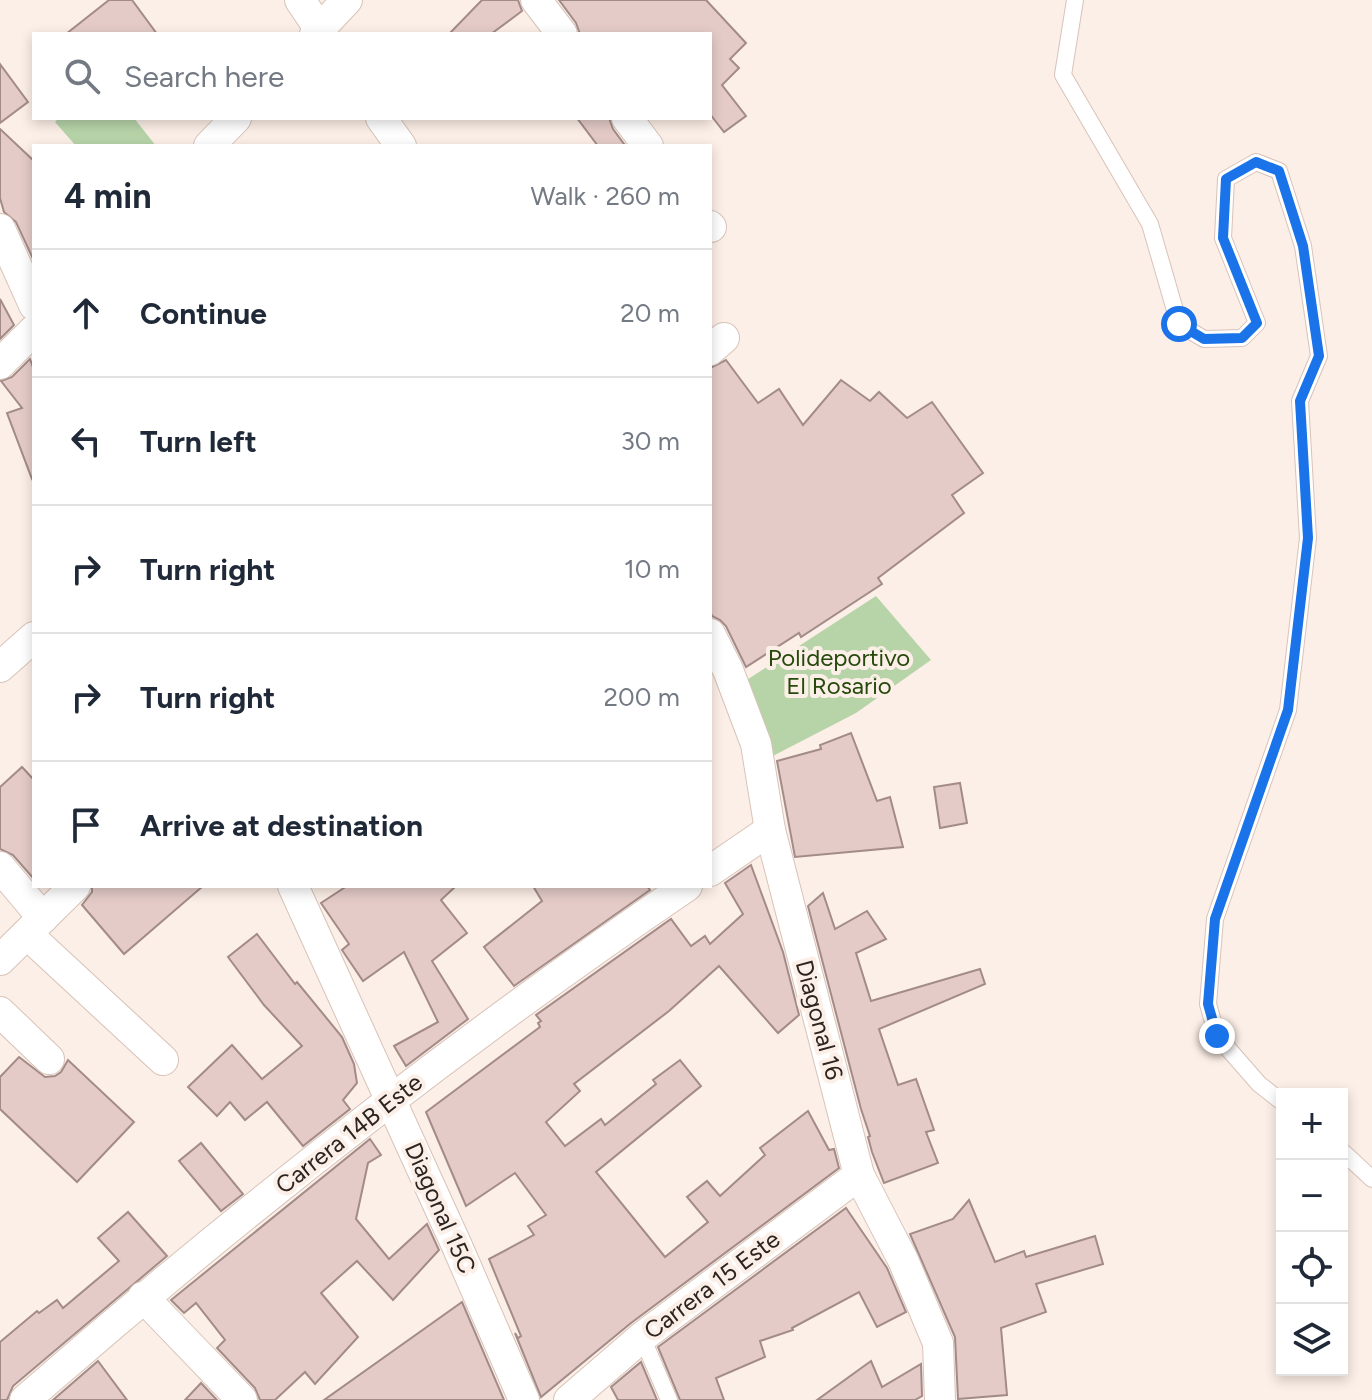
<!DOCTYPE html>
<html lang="en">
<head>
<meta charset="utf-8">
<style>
  :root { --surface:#fff; --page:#f2f2f3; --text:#1f2937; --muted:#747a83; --line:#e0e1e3 }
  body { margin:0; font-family:Figtree,sans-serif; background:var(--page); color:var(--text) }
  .controls { position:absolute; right:24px; bottom:24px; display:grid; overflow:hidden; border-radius:0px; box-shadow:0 4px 12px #0003 }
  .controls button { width:72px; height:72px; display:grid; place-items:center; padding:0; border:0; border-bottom:2px solid var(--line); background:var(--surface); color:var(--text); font:40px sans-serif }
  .stop { position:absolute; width:24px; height:24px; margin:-18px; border:6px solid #1a73e8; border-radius:50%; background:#fff }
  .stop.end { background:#1a73e8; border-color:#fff; box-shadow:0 2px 8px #0008 }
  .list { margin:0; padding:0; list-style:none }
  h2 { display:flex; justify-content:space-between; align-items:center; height:104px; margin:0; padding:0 32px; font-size:34px }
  h2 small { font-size:26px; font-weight:400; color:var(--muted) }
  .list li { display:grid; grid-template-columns:52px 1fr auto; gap:24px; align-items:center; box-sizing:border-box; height:128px; padding:0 32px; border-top:2px solid var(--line) }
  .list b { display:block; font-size:30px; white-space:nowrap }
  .list em { font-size:26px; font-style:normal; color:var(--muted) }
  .icon { flex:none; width:44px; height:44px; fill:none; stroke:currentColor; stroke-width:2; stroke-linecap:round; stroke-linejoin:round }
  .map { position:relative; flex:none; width:1372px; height:1400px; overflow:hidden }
  .search { position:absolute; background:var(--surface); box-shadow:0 4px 12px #0003; left:32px; top:32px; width:680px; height:88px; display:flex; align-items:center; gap:20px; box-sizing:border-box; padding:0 28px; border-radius:0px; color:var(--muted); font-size:30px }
  .panel { position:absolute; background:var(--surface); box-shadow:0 4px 12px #0003; left:32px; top:144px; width:680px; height:744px; border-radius:0px }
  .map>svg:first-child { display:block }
</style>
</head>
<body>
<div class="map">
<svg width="1372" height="1400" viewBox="0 0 1372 1400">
  <rect width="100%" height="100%" fill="#fcefe7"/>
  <g fill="#b7d4a9">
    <path d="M59,118H134L156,146H76L55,122Z"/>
    <path d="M876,596L931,660L856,713L769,758L742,683Z"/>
  </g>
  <g fill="#e4cbc7" stroke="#a38b88" stroke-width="2">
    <path d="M109,0H132L157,34H66Z"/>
    <path d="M482,0H518L522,11L491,34H449Z"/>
    <path d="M559,0H706L746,43L730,59L739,68L722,85L746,116L724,132L710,114V34H580L576,23Z"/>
    <path d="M0,64L28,102L0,123Z"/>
    <path d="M577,118H609L613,129L624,144L622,146H598Z"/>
    <path d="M0,129L34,161V261L16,222L4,212L0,198Z"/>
    <path d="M0,299L14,325L0,339Z"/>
    <path d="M30,359L34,370V478L32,479L7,413L22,408L1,381L12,377Z"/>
    <path d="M726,360L758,403L779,389L803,425L841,380L870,401L879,392L907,418L932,402L983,473L952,495L964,513L878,578L882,584L801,637L799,633L746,667L726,626L720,620L712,616L710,610V368Z"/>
    <path d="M851,733L877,801L890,797L903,847L795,857L777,761L821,749L820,745Z"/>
    <path d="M22,767L34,780V879L13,855L0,849V787Z"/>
    <path d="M960,783L967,823L940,828L934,787Z"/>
    <path d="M751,865L783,952L799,1015L778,1033L719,966L669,1011L574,1084L580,1091L546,1122L565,1146L601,1119L605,1125L656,1084L653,1080L680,1060L701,1086L596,1172L665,1257L708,1222L687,1197L707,1181L720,1196L765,1155L760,1148L808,1111L829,1150L834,1149L839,1168L631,1323L541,1397L515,1333L518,1338L521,1336L489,1259L534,1235L528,1226L546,1215L515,1173L466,1206L426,1112L540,1027L538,1023L541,1021L536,1015L671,919L691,946L705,936L710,944L743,914L725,883Z"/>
    <path d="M92,886H203L124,954L82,905L92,892Z"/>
    <path d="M347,886H456L441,900L467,933L432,961L468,1019L406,1066L394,1046L438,1022L404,952L363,981L342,950L349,944L321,903Z"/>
    <path d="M533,886H647L650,890L514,986L484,947L542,901Z"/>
    <path d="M823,893L835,929L867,911L886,939L856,953L871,1001L980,969L985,984L879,1029L898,1085L916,1079L934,1130L926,1132L938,1163L884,1183L872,1152L868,1137L870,1136L861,1109L808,906Z"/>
    <path d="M257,934L295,984L297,982L342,1037L354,1064L357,1083L343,1100L350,1109L303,1146L267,1102L245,1120L230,1102L217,1116L188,1087L232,1045L262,1079L302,1046L264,1005L228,957Z"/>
    <path d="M19,1057L45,1077L55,1076L61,1072L68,1060L134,1122L77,1182L0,1109V1077Z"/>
    <path d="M370,1139L381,1155L368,1163L356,1219L389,1259L427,1224L439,1250L393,1300L357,1261L321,1293L358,1337L315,1384L305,1372L275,1400H260L255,1388L217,1348L225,1340L196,1303L184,1313L171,1300Z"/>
    <path d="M201,1143L243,1194L221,1211L179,1161Z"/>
    <path d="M969,1200L995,1262L1024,1251L1026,1257L1095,1236L1103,1264L1036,1284L1046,1312L1001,1328L1007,1395L958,1399L955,1337L910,1234L953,1219Z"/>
    <path d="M846,1208L887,1268L906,1312L877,1327L859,1292L792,1328L793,1330L760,1341L765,1357L716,1378L724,1400H680L658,1347Z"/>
    <path d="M128,1212L167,1256L13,1386L7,1400H0V1342L37,1311L39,1313L57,1300L63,1308L119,1261L98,1238Z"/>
    <path d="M462,1302L504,1400H324Z"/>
    <path d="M98,1361L127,1400H53Z"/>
    <path d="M871,1361L882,1387L921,1364L922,1396L915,1400H817Z"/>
    <path d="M641,1362L657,1400H618L611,1387Z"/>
    <path d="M201,1383L217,1400H185Z"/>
  </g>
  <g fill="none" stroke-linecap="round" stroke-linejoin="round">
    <g stroke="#d8c3b8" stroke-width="18">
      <g id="lane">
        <path d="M1075,0L1063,75L1150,224L1179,324L1204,339L1242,338L1257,323L1223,238L1226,179L1256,162L1279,171L1303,246L1319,356L1300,401L1308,538L1288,710L1215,919L1208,1004L1217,1036L1259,1084L1282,1102"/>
        <path d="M1342,1151L1372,1179"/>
        <path d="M642,1337L669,1400"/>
      </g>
    </g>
    <g stroke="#d8c3b8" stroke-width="32">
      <g id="street">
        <path d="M300,0L323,34"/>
        <path d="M536,0L562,34"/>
        <path d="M315,34L347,0"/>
        <path d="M381,118L401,146"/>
        <path d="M627,118L648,146"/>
        <path d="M209,146L236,118"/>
        <path d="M710,226L711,227"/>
        <path d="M0,229L34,305"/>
        <path d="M710,350L724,338"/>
        <path d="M0,364L34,330"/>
        <path d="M710,634L728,670L756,744L770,830L859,1175L903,1260L938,1343L940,1400"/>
        <path d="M0,667L34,637"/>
        <path d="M0,867L43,918"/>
        <path d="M710,871L770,830"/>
        <path d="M293,886L457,1246L524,1400"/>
        <path d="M27,934L163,1060"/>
        <path d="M0,960L75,886"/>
        <path d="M0,1012L49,1059"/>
        <path d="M143,1297L242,1400"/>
        <path d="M25,1400C236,1216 456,1043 687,886"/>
        <path d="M569,1400L642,1337L859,1175"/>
      </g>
    </g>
    <use href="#lane" stroke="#fff" stroke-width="16"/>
    <use href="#street" stroke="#fff" stroke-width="30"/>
  </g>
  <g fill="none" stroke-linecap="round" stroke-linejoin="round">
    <path stroke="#1a73e8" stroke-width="10" d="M1179,324L1204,339L1242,338L1257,323L1223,238L1226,179L1256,162L1279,171L1303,246L1319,356L1300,401L1308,538L1288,710L1215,919L1208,1004L1217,1036"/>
  </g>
  <g text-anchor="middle" stroke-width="8" stroke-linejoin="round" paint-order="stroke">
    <g font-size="24" fill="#26490c" stroke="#fcefe7">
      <text x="839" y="666">Polideportivo<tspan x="839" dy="28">El Rosario</tspan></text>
    </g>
    <g font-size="24" fill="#2c2420" stroke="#fcefe7">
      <text transform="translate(819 1020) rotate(75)" y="8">Diagonal 16</text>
      <text transform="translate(349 1134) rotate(-38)" y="8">Carrera 14B Este</text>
      <text transform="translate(440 1208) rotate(66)" y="8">Diagonal 15C</text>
      <text transform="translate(712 1285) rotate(-37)" y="8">Carrera 15 Este</text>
    </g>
  </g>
</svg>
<div class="controls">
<button>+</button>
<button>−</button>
<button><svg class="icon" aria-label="locate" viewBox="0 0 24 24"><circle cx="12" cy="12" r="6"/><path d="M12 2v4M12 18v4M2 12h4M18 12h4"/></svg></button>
<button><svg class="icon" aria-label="layers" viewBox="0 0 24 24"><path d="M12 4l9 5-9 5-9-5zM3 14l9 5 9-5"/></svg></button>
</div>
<div class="stop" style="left:1179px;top:324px"></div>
<div class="stop end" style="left:1217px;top:1036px"></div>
<div class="search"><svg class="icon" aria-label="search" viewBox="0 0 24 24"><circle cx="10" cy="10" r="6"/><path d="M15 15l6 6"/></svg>Search here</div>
<section class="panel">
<h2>4 min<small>Walk · 260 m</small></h2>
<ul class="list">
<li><svg class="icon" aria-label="ahead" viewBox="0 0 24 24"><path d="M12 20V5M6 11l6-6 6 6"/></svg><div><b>Continue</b></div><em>20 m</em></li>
<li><svg class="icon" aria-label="left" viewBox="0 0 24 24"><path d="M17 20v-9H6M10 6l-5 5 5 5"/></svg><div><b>Turn left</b></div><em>30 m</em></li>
<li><svg class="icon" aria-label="right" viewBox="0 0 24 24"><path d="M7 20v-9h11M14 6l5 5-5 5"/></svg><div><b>Turn right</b></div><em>10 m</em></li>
<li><svg class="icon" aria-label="right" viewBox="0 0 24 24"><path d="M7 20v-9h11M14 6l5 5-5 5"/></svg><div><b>Turn right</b></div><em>200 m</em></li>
<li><svg class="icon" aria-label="arrive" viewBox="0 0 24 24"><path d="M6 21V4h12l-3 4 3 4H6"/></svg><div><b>Arrive at destination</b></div></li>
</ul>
</section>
</div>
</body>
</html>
